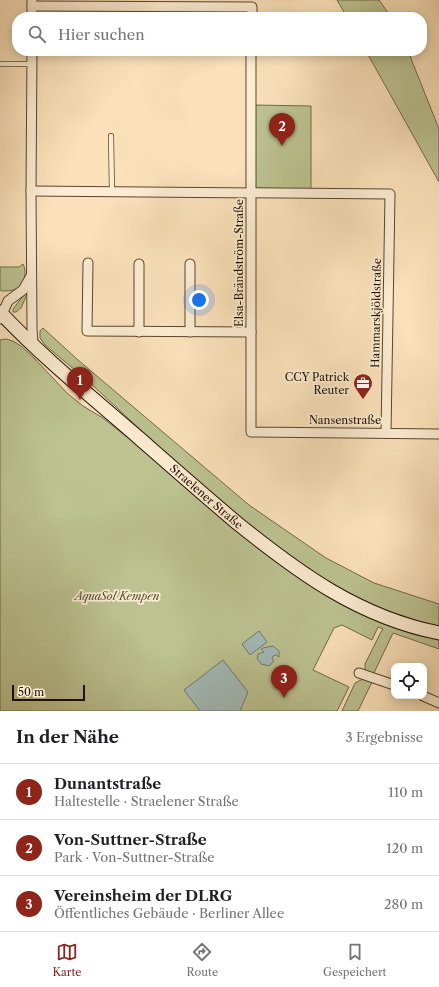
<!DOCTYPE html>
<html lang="de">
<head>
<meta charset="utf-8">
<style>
  :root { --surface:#fff; --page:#f2f2f2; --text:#202124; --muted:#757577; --line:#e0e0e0; --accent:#8f2418 }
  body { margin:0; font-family:"Libre Caslon Text",serif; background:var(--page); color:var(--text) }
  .controls { position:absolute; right:12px; bottom:12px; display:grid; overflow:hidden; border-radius:8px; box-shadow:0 2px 10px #0003 }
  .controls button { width:36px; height:36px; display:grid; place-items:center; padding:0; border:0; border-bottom:1px solid var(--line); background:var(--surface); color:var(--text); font:20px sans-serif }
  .scale { position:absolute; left:12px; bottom:10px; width:73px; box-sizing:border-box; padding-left:4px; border:2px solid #231100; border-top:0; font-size:11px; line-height:14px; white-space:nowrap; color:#231100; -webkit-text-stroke:3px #fcecd2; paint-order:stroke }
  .you { position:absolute; left:199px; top:300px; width:14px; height:14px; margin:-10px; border:3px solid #fff; border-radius:50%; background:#1a73e8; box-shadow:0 0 0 6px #1a73e833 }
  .badge { display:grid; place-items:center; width:26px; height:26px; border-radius:50%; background:var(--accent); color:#fff; font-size:13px; font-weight:700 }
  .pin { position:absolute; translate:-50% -33px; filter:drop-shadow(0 1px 2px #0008) }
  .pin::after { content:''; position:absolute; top:21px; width:14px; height:12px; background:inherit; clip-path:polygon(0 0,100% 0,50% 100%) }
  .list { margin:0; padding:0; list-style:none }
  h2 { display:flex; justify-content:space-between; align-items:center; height:52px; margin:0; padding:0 16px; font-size:17px }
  h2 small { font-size:13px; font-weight:400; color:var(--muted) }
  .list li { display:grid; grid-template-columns:26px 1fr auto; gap:12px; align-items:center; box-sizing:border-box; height:56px; padding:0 16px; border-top:1px solid var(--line) }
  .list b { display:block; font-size:15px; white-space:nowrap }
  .list p { margin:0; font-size:13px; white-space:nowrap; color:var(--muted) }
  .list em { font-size:13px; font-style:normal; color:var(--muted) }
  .icon { flex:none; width:22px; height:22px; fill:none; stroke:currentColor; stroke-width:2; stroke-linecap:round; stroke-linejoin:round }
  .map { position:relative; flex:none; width:439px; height:711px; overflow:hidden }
  .search { position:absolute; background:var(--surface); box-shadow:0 2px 10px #0003; left:12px; right:12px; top:12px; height:44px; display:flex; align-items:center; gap:10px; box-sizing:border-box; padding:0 14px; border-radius:16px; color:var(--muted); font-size:15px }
  .sheet { height:220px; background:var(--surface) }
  nav { display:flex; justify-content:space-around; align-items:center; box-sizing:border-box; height:56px; border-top:1px solid var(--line); background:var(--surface); font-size:11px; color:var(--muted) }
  nav a { display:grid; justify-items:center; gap:2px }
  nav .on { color:var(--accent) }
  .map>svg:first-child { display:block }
</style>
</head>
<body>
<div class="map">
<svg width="439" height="711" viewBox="0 0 439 711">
  <rect width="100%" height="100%" fill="#fae1ba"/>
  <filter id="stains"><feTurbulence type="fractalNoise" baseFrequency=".005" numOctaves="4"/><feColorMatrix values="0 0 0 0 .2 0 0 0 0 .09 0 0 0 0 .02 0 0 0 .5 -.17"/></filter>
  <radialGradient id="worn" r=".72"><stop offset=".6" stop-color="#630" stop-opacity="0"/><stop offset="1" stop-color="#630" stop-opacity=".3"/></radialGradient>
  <g fill="#bcc391" stroke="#706a48">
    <path d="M337,0H379L391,17H347Z"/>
    <path d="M366,51H408L439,129V182Z"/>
    <path d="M254,105L311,106V190H256L253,187Z"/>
    <path d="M23,264C27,271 25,283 18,288C13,291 7,291 2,291L0,290V267H19Z"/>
    <path d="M27,291L28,292L21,308L16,312H13V309Z"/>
    <path d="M43,328L78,360L249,505L326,558L374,583L439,604V626L427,624L381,609L322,580L264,538L188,474L88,381L45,345L40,338V331Z"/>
    <path d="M6,339L13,341L21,346L34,358L68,394L83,406L103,418L137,445L270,557L295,574L405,630L439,640V649L393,633L373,675L365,671V664L381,632L383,629L378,627L372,640L342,625L334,628L313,670L349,687L337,711H0V340Z"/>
    <path d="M363,679L372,682L358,711H342L355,683Z"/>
  </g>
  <g fill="#a2bbb9" stroke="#6f776f">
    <path d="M259,631L267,642L250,655L242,644Z"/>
    <path d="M273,646L279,651V657L276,655L273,656L272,659L274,661L269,666L261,664L257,658L258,654L264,652L261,649L263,648Z"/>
    <path d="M223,660L248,692L240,711H200L184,690Z"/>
  </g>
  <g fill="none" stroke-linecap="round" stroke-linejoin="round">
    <g stroke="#59452e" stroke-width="6">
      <g id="lane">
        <path d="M0,64H32"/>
        <path d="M111,136L112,192"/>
      </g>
    </g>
    <g stroke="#59452e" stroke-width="11">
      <g id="street">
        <path d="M32,6L252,7V17"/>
        <path d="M32,17V0"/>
        <path d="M32,51L31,191L32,328L33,345"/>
        <path d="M251,51V432L439,434"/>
        <path d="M31,191L390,194L386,433"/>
        <path d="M88,263L87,331L251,332"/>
        <path d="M0,319L8,301L23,290L31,276"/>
        <path d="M139,332V264"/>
        <path d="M190,332V264"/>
        <path d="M359,673L394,685"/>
        <path d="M423,696L439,703"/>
      </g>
    </g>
    <g stroke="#231100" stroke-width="15">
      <g id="secondary">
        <path id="s1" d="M0,312C42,357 92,397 139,438C171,466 204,495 237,523C299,573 359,617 439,633"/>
      </g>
    </g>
    <use href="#lane" stroke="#fcecd2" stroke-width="4.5"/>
    <use href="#street" stroke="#fcecd2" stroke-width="9"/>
    <use href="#secondary" stroke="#fcecd2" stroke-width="13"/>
  </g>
  <defs>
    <g id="office-pin" transform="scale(1)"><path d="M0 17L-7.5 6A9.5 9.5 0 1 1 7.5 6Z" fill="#8f2418" stroke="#fcecd2"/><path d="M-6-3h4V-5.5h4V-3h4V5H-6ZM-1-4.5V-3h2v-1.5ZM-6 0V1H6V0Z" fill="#fff"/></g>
  </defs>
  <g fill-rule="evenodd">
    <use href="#office-pin" x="363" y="383"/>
  </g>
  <g text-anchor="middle" stroke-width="3.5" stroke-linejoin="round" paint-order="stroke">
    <g font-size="11" fill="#231100" stroke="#fcecd2">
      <text transform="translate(239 263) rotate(-90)" y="4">Elsa-Brändström-Straße</text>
      <text transform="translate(376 313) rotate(-89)" y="4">Hammarskjöldstraße</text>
      <text x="345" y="424">Nansenstraße</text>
      <text dy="4" stroke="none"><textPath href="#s1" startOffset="277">Straelener Straße</textPath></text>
    </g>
    <g font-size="11" fill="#231100" stroke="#fcecd2" text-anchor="end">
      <text x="349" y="381">CCY Patrick<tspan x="349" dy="13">Reuter</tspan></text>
    </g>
    <g font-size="11" font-style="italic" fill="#594f33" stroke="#fcecd2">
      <text x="117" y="600">AquaSol Kempen</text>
    </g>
  </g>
  <rect width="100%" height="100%" filter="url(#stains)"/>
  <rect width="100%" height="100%" fill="url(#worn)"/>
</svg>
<div class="controls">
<button><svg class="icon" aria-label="locate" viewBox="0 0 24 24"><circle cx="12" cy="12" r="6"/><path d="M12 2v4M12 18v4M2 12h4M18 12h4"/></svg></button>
</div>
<div class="scale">50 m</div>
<div class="you"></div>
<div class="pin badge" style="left:80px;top:400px">1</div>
<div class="pin badge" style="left:282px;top:146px">2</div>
<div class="pin badge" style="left:284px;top:698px">3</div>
<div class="search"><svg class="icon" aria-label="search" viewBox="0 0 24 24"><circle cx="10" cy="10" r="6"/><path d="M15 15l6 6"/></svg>Hier suchen</div>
</div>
<section class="sheet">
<h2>In der Nähe<small>3 Ergebnisse</small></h2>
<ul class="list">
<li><span class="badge">1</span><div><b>Dunantstraße</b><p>Haltestelle · Straelener Straße</p></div><em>110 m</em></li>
<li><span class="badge">2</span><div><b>Von-Suttner-Straße</b><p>Park · Von-Suttner-Straße</p></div><em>120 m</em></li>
<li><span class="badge">3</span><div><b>Vereinsheim der DLRG</b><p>Öffentliches Gebäude · Berliner Allee</p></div><em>280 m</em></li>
</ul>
</section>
<nav>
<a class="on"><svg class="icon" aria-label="map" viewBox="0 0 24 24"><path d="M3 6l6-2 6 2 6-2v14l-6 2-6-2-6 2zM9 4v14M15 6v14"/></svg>Karte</a>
<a><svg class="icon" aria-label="directions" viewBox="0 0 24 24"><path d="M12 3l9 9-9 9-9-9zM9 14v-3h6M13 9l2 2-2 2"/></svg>Route</a>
<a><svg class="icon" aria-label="saved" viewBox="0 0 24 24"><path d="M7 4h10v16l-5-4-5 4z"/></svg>Gespeichert</a>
</nav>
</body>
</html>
